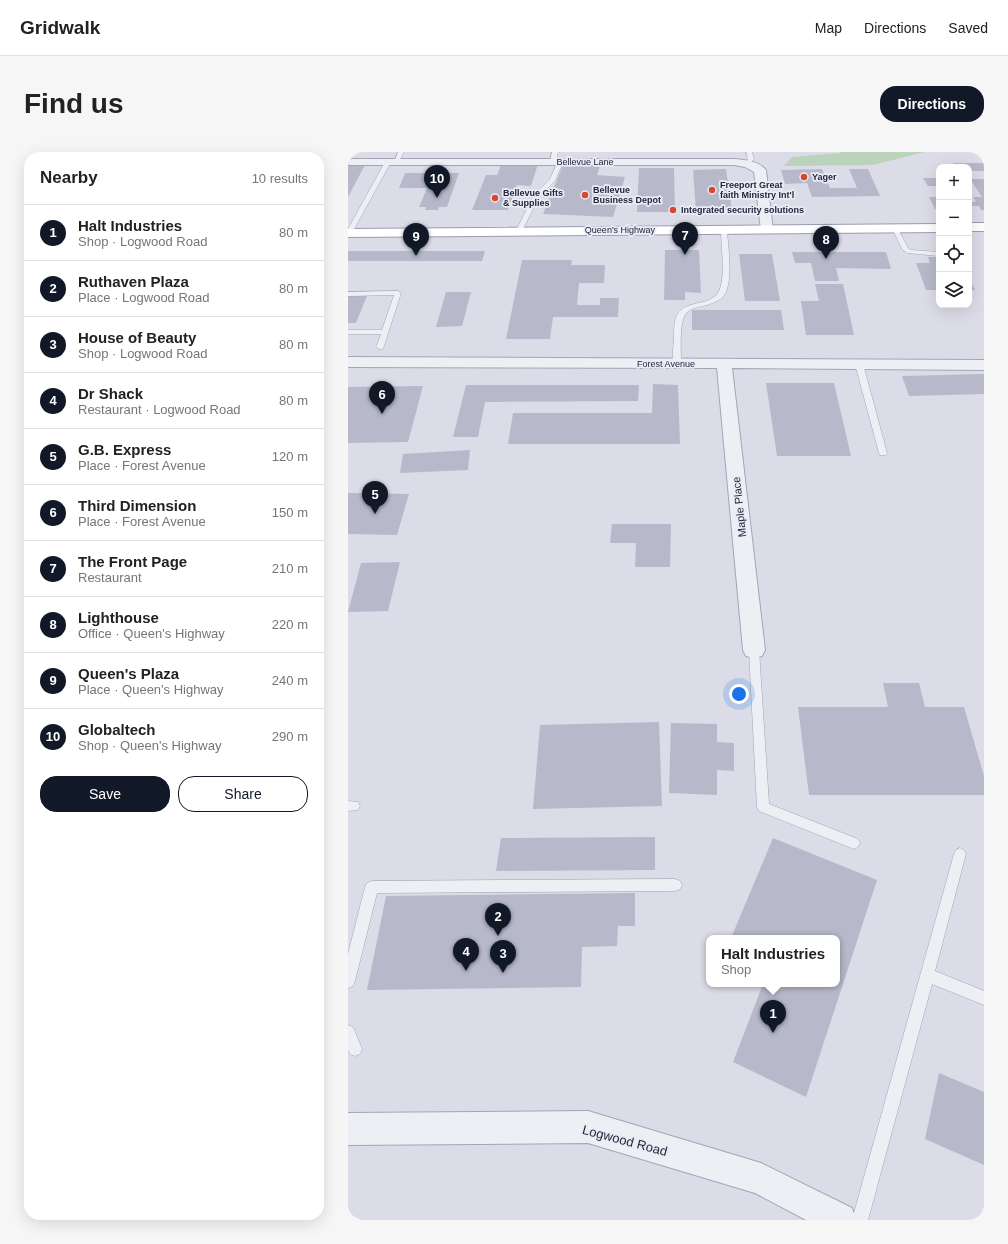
<!DOCTYPE html>
<html lang="en">
<head>
<meta charset="utf-8">
<style>
  :root { --surface:#fff; --page:#f6f6f6; --text:#222; --muted:#767676; --line:#e0e0e0; --accent:#111827 }
  body { margin:0; font-family:Arial,sans-serif; background:var(--page); color:var(--text) }
  .controls { position:absolute; right:12px; top:12px; display:grid; overflow:hidden; border-radius:8px; box-shadow:0 4px 16px #0002 }
  .controls button { width:36px; height:36px; display:grid; place-items:center; padding:0; border:0; border-bottom:1px solid var(--line); background:var(--surface); color:var(--text); font:20px sans-serif }
  .you { position:absolute; left:391px; top:542px; width:14px; height:14px; margin:-10px; border:3px solid #fff; border-radius:50%; background:#1a73e8; box-shadow:0 0 0 6px #1a73e833 }
  .badge { display:grid; place-items:center; width:26px; height:26px; border-radius:50%; background:var(--accent); color:#fff; font-size:13px; font-weight:700 }
  .pin { position:absolute; translate:-50% -33px; filter:drop-shadow(0 1px 2px #0008) }
  .pin::after { content:''; position:absolute; top:21px; width:14px; height:12px; background:inherit; clip-path:polygon(0 0,100% 0,50% 100%) }
  .popup { position:absolute; left:358px; top:783px; width:134px; height:52px; box-sizing:border-box; display:grid; place-content:center; border-radius:8px; background:var(--surface); filter:drop-shadow(0 1px 3px #0005); font-size:13px; white-space:nowrap; color:var(--muted) }
  .popup b { font-size:15px; color:var(--text) }
  .popup::after { content:''; position:absolute; left:50%; top:100%; margin-left:-8px; border:8px solid transparent; border-top-color:var(--surface) }
  .list { margin:0; padding:0; list-style:none }
  h2 { display:flex; justify-content:space-between; align-items:center; height:52px; margin:0; padding:0 16px; font-size:17px }
  h2 small { font-size:13px; font-weight:400; color:var(--muted) }
  .list li { display:grid; grid-template-columns:26px 1fr auto; gap:12px; align-items:center; box-sizing:border-box; height:56px; padding:0 16px; border-top:1px solid var(--line) }
  .list b { display:block; font-size:15px; white-space:nowrap }
  .list p { margin:0; font-size:13px; white-space:nowrap; color:var(--muted) }
  .list em { font-size:13px; font-style:normal; color:var(--muted) }
  .actions { display:flex; gap:8px; padding:12px 16px }
  .actions a { flex:1; padding:9px 0; border:1px solid var(--accent); border-radius:16px; text-align:center; font-size:14px; color:var(--accent) }
  .actions .main { background:var(--accent); color:#fff }
  .icon { flex:none; width:22px; height:22px; fill:none; stroke:currentColor; stroke-width:2; stroke-linecap:round; stroke-linejoin:round }
  .map { position:relative; flex:none; width:636px; height:1068px; overflow:hidden; border-radius:16px }
  header { display:flex; align-items:center; gap:24px; box-sizing:border-box; height:56px; padding:0 20px; background:var(--surface); border-bottom:1px solid var(--line) }
  header strong { font-size:19px }
  nav { display:flex; gap:22px; margin-inline-start:auto; font-size:14px }
  .intro { display:flex; align-items:center; justify-content:space-between; box-sizing:border-box; height:96px; padding:0 24px }
  h1 { margin:0; font-size:28px }
  .button { padding:10px 18px; border-radius:16px; background:var(--accent); color:#fff; font-size:14px; font-weight:700 }
  main { display:flex; gap:24px; padding:0 24px }
  aside { flex:1; background:var(--surface); border-radius:16px; box-shadow:0 4px 16px #0002 }
  .map>svg:first-child { display:block }
</style>
</head>
<body>
<header>
<strong>Gridwalk</strong>
<nav><a>Map</a><a>Directions</a><a>Saved</a></nav>
</header>
<div class="intro"><h1>Find us</h1><a class="button">Directions</a></div>
<main>
<aside>
<h2>Nearby<small>10 results</small></h2>
<ul class="list">
<li><span class="badge">1</span><div><b>Halt Industries</b><p>Shop · Logwood Road</p></div><em>80 m</em></li>
<li><span class="badge">2</span><div><b>Ruthaven Plaza</b><p>Place · Logwood Road</p></div><em>80 m</em></li>
<li><span class="badge">3</span><div><b>House of Beauty</b><p>Shop · Logwood Road</p></div><em>80 m</em></li>
<li><span class="badge">4</span><div><b>Dr Shack</b><p>Restaurant · Logwood Road</p></div><em>80 m</em></li>
<li><span class="badge">5</span><div><b>G.B. Express</b><p>Place · Forest Avenue</p></div><em>120 m</em></li>
<li><span class="badge">6</span><div><b>Third Dimension</b><p>Place · Forest Avenue</p></div><em>150 m</em></li>
<li><span class="badge">7</span><div><b>The Front Page</b><p>Restaurant</p></div><em>210 m</em></li>
<li><span class="badge">8</span><div><b>Lighthouse</b><p>Office · Queen's Highway</p></div><em>220 m</em></li>
<li><span class="badge">9</span><div><b>Queen's Plaza</b><p>Place · Queen's Highway</p></div><em>240 m</em></li>
<li><span class="badge">10</span><div><b>Globaltech</b><p>Shop · Queen's Highway</p></div><em>290 m</em></li>
</ul>
<div class="actions"><a class="main">Save</a><a>Share</a></div>
</aside>
<div class="map">
<svg width="636" height="1068" viewBox="0 0 636 1068">
  <rect width="100%" height="100%" fill="#dbdce7"/>
  <path fill="#bbd2bb" d="M492,0H577L525,13L436,14L444,5L492,1Z"/>
  <g fill="#b7b9ca">
    <path d="M154,11L190,12L183,34L169,33L160,58H124L138,23H149Z"/>
    <path d="M605,11H636V19H621V15H607Z"/>
    <path d="M0,13H17L0,45Z"/>
    <path d="M215,13L252,14L249,23L277,25L265,65L195,62Z"/>
    <path d="M291,16H326L327,60H289Z"/>
    <path d="M378,17L384,59H348L345,18Z"/>
    <path d="M474,17L482,36H509L501,17H520L532,44L464,45L459,31L437,32L433,18Z"/>
    <path d="M57,21H111L99,55H91L90,58H77L78,55H71L79,36H51Z"/>
    <path d="M575,26H591V34H580Z"/>
    <path d="M622,27H636V58H633L631,54H621V50H628L625,45H634Z"/>
    <path d="M581,45H591V57H587Z"/>
    <path d="M317,98H351L353,141L337,140V148H316Z"/>
    <path d="M0,99H137L134,109H0Z"/>
    <path d="M444,100H538L543,117L488,116L491,129H467L463,111H447Z"/>
    <path d="M391,102H424L432,149H397Z"/>
    <path d="M580,105H591V138H578L568,111H582Z"/>
    <path d="M174,108H224L223,113H257L256,131H231L229,153H252V146H271L270,165H205L202,187H158Z"/>
    <path d="M621,126L627,138H621Z"/>
    <path d="M467,132H495L506,183H458L453,149H471Z"/>
    <path d="M98,140H123L114,174L88,175Z"/>
    <path d="M0,144H19L8,171H0Z"/>
    <path d="M344,158H433L436,178H344Z"/>
    <path d="M636,222V242L561,244L554,224Z"/>
    <path d="M418,231H486L503,304H429Z"/>
    <path d="M305,232L330,233L332,292H160L165,261H304Z"/>
    <path d="M118,233H291L290,249L137,250L130,285H105Z"/>
    <path d="M75,234L60,290L0,291V235Z"/>
    <path d="M122,298L120,318L52,321L55,302Z"/>
    <path d="M0,341L61,342L49,383L0,382Z"/>
    <path d="M264,372H323L322,415H287L288,391H262Z"/>
    <path d="M52,410L40,459L0,460L13,411Z"/>
    <path d="M535,531H571L577,555H616L636,624V643H461L450,555H540Z"/>
    <path d="M311,570L314,654L185,657L192,573Z"/>
    <path d="M323,571L369,572V590L386,591V619L369,618V643L321,641Z"/>
    <path d="M307,685V718L148,719L153,686Z"/>
    <path d="M425,686L529,728L458,945L385,910L415,832H489V786H383Z"/>
    <path d="M287,741V774H270L269,794L234,795L233,835L19,838L38,744Z"/>
    <path d="M591,921L636,940V1013L577,987Z"/>
  </g>
  <g fill="none" stroke-linecap="round" stroke-linejoin="round">
    <g stroke="#a4a5b4" stroke-width="1">
      <g id="service">
        <path d="M50,0H56L50,11H46Z"/>
        <path d="M204,0H210L208,10L205,12L202,10Z"/>
        <path d="M398,0H404L406,7L400,14L397,12L400,7Z"/>
        <path d="M40,8L43,10L4,81L0,83V77L37,10Z"/>
        <path d="M210,9L215,10L207,29L191,45L174,79L169,80L168,79L185,44L202,27Z"/>
        <path d="M545,75H549L560,96L563,98L591,100V104L559,101L554,97L544,76Z"/>
        <path d="M376,76L379,78C380,96 386,131 375,145C371,149 364,151 359,153C351,155 341,156 337,163C331,173 333,200 333,212L329,214H326C323,206 326,194 326,186C326,180 326,171 328,165C336,146 363,156 371,139C378,125 373,94 373,78Z"/>
        <path d="M50,139L53,141L35,197H32L28,195L33,182H0V178H34L46,143L0,144V140Z"/>
        <path d="M508,210H511L515,212L539,301L538,303H532L531,301L507,212Z"/>
        <path d="M406,494L410,495L411,498L421,652L510,687L512,691L510,695L506,697L411,659L409,655L401,498L402,495Z"/>
        <path d="M0,649L10,650L12,654L10,658L0,659Z"/>
        <path d="M612,696L616,698L618,702L587,819L636,839V853L584,832L520,1068H504L606,702L608,698Z"/>
        <path d="M327,727L332,729L334,733L332,737L327,739L29,741L7,829L5,834L0,836V802L17,735L19,731L24,729Z"/>
        <path d="M0,873L5,875L14,897L12,902L7,904L2,902L0,898Z"/>
      </g>
    </g>
    <g stroke="#a4a5b4" stroke-width="2">
      <g id="minor">
        <path d="M0,7H386C397,8 411,9 418,18L425,78L423,81H415L413,78L406,20L397,15L386,13H0Z"/>
        <path d="M0,205L636,208V218L384,216L417,498L414,504L406,506L398,504L395,498L369,216L0,215Z"/>
        <path d="M240,959L413,1011L504,1056L508,1068H458L407,1041L240,991L0,993V961Z"/>
      </g>
    </g>
    <g stroke="#999cb4" stroke-width="2">
      <g id="primary">
        <rect x="621" y="71" width="15" height="8"/>
        <path d="M591,72V80L0,85V77Z"/>
      </g>
    </g>
    <use href="#service" fill="#eeeef5" fill-rule="evenodd"/>
    <use href="#minor" fill="#eeeef5" fill-rule="evenodd"/>
    <use href="#primary" fill="#fff" fill-rule="evenodd"/>
  </g>
  <g fill="#db4531" stroke="#eaecf5" stroke-width="1.5">
    <circle cx="456" cy="25" r="4"/>
    <circle cx="364" cy="38" r="4"/>
    <circle cx="237" cy="43" r="4"/>
    <circle cx="147" cy="46" r="4"/>
    <circle cx="325" cy="58" r="4"/>
  </g>
  <g text-anchor="middle" stroke-width="3.5" stroke-linejoin="round" paint-order="stroke">
    <g font-size="9" fill="#24263e" stroke="#eaecf5">
      <text x="237" y="13">Bellevue Lane</text>
      <text x="272" y="81">Queen's Highway</text>
      <text x="318" y="215">Forest Avenue</text>
    </g>
    <g font-size="9" font-weight="bold" fill="#24263e" stroke="#eaecf5" text-anchor="start">
      <text x="464" y="28">Yager</text>
      <text x="372" y="36">Freeport Great<tspan x="372" dy="10">faith Ministry Int'l</tspan></text>
      <text x="245" y="41">Bellevue<tspan x="245" dy="10">Business Depot</tspan></text>
      <text x="155" y="44">Bellevue Gifts<tspan x="155" dy="10">&amp; Supplies</tspan></text>
      <text x="333" y="61">Integrated security solutions</text>
    </g>
    <g font-size="11" fill="#24263e" stroke="#eaecf5">
      <text transform="translate(391 355) rotate(-96)" y="4">Maple Place</text>
    </g>
    <g font-size="13" fill="#24263e" stroke="#eaecf5">
      <text transform="translate(277 988) rotate(15)" y="5">Logwood Road</text>
    </g>
  </g>
</svg>
<div class="controls">
<button>+</button>
<button>−</button>
<button><svg class="icon" aria-label="locate" viewBox="0 0 24 24"><circle cx="12" cy="12" r="6"/><path d="M12 2v4M12 18v4M2 12h4M18 12h4"/></svg></button>
<button><svg class="icon" aria-label="layers" viewBox="0 0 24 24"><path d="M12 4l9 5-9 5-9-5zM3 14l9 5 9-5"/></svg></button>
</div>
<div class="you"></div>
<div class="pin badge" style="left:425px;top:881px">1</div>
<div class="popup"><b>Halt Industries</b>Shop</div>
<div class="pin badge" style="left:150px;top:784px">2</div>
<div class="pin badge" style="left:155px;top:821px">3</div>
<div class="pin badge" style="left:118px;top:819px">4</div>
<div class="pin badge" style="left:27px;top:362px">5</div>
<div class="pin badge" style="left:34px;top:262px">6</div>
<div class="pin badge" style="left:337px;top:103px">7</div>
<div class="pin badge" style="left:478px;top:107px">8</div>
<div class="pin badge" style="left:68px;top:104px">9</div>
<div class="pin badge" style="left:89px;top:46px">10</div>
</div>
</main>
</body>
</html>
